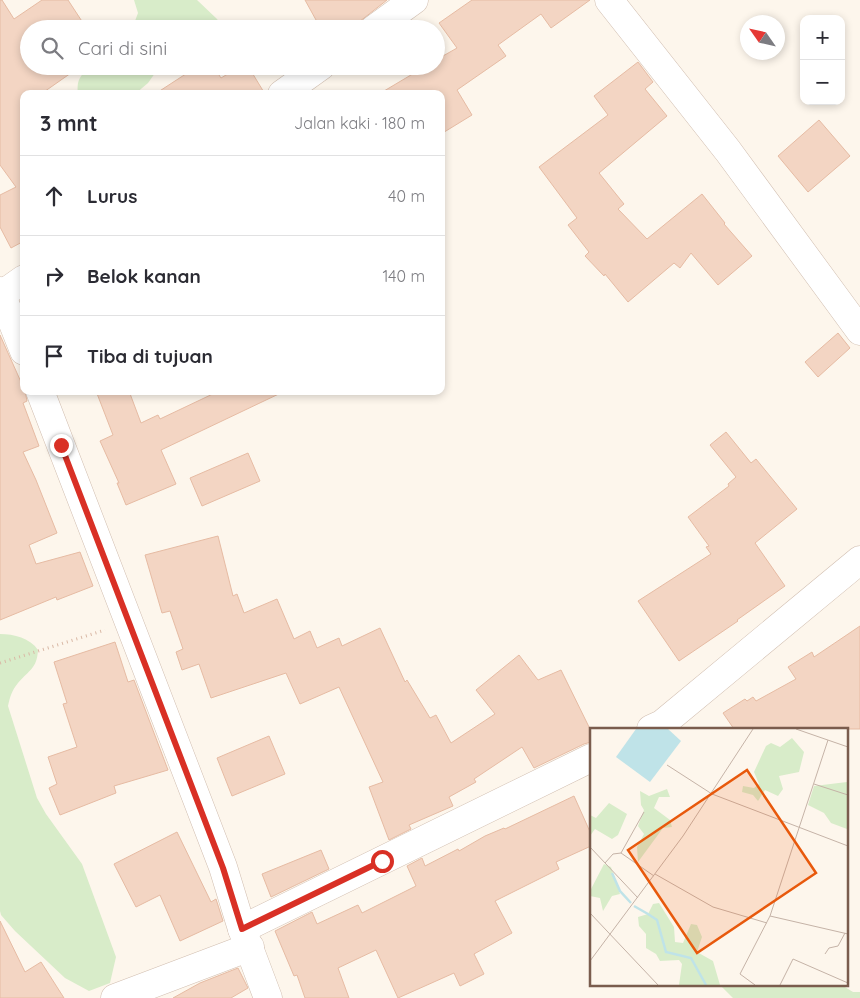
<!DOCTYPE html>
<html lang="id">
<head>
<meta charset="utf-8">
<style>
  :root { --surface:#fff; --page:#f2f2f3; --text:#2b2b33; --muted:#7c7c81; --line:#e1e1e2 }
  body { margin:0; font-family:Quicksand,sans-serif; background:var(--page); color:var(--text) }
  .controls { position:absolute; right:15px; top:15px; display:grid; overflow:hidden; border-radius:10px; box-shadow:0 2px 8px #0003 }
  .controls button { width:45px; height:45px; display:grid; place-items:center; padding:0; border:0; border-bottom:1px solid var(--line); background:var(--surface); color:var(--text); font:25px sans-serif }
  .compass { position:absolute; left:740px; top:15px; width:45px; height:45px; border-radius:50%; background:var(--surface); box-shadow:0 2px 8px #0003; rotate:304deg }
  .stop { position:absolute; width:15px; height:15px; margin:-11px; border:4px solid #d93025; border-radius:50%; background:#fff }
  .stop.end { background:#d93025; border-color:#fff; box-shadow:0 1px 5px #0008 }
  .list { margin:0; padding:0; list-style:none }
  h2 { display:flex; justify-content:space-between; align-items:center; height:65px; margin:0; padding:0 20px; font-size:21px }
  h2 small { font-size:16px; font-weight:400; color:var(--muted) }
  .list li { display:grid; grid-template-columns:32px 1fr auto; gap:15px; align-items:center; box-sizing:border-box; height:80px; padding:0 20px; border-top:1px solid var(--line) }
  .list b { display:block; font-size:19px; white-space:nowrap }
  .list em { font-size:16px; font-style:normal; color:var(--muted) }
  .icon { flex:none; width:28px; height:28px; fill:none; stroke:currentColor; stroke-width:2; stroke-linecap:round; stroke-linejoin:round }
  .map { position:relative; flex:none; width:860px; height:998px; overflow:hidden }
  .search { position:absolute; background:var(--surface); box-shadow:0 2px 8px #0003; left:20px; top:20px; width:425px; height:55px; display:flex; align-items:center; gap:12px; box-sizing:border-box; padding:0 18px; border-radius:28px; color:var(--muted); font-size:19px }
  .panel { position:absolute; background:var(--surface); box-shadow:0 2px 8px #0003; left:20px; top:90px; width:425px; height:305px; border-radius:10px }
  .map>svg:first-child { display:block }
</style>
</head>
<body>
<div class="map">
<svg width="860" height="998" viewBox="0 0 860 998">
  <rect width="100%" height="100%" fill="#fdf6ec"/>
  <g fill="#d8ecc9">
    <path d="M134,0H197L217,19L223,29H132L138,13Z"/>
    <path d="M93,66H160L148,83L135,94H78C76,79 81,74 93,66Z"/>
    <path d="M0,634C14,634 30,638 38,650C37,669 29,670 18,683C12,690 10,697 8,706L37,798L46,814L82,864L116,957L110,983L89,991L65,978L15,931L1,915L0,911Z"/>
    <path d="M719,984H840L853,992H860V998H733Z"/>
  </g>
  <g fill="#f3d5c3" stroke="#e6bba3">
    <path d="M0,0H2L14,19L42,0H68L87,29H29V66H81L41,94H24V241L11,248L0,227V195L16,187L0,165Z"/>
    <path d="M305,0H387L350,29H321Z"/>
    <path d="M472,0H590L551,28L541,14L498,45L506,56L457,90L472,115L441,134V94H379L426,66H436V60L457,48L439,23Z"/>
    <path d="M638,62L653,82L645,89L667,116L599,173L624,204L618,209L647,239L702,194L725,223L724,224L752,256L718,285L691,253L680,268L674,263L628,302L605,274L604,276L585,256L589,252L568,225L577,218L539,167L608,115L594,96Z"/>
    <path d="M198,66H213L221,78L241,66H248L265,94H155Z"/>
    <path d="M819,120L850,156L808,192L778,156Z"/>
    <path d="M838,333L850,348L818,377L805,362Z"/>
    <path d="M0,335L25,391L27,401L23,403L39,446L23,452L36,480L57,533L29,545L36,564L80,552L93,586L57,600L56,597L0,620Z"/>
    <path d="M96,391H129L141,423L158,415L160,419L219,391H285L161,450L176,484L126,505L117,483H119L100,441L113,435Z"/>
    <path d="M726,432L751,463L756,459L797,509L755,543L785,586L737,620L738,621L679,661L638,601L711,554L706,547L709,546L688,517L729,486L728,484L736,477L710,445Z"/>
    <path d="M248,453L260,481L202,506L190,478Z"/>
    <path d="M218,536L233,596L237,594L244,613L277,599L294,639L310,631L317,648L339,638L342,646L380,628L405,682L407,680L430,718L436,715L451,743L495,714L476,690L519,655L538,680L561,670L591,731V742L584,744L534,768L522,747L474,779L476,782L449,797L453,806L409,825L411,829L389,840L369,787L383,782L339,687L300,704L286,673L211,698L199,664L182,670L176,652L183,649L170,611L162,613L145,555Z"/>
    <path d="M860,626V729H734L723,713L745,699L747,701L753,697L756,701L796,679L788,667L812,652L814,657Z"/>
    <path d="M115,642L128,682L134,680L168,770L114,786L116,793L60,815L49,788L57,784L48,757L77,747L63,704L67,703L54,662Z"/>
    <path d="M269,736L285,774L232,796L217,758Z"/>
    <path d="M574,796L591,834V846L556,862L559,869L495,901L512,933L474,954L484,974L460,986L454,973L398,998L376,950L338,968L349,998H305L297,975L294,976L275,931L312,912L317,924L358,905L362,913L416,886L407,866L422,858L425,866L458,849L459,851L485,836L504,828L505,829Z"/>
    <path d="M177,832L211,902L216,899L223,921L180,941L160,895L136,907L114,864Z"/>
    <path d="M321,850L329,869L271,897L262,874Z"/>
    <path d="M0,921L25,972L41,962L64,998H0Z"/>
    <path d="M238,968L248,988L231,998H173L200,983Z"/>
  </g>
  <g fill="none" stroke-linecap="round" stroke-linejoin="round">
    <g stroke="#d1beb0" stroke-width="29">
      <g id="minor">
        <path d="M609,0L728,151L860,331"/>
        <path d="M374,29L414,0"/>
        <path d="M282,94L321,66"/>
        <path d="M0,291L24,351"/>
        <path d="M0,296L24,279"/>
        <path d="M40,391L223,867L242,929L268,998"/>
        <path d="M651,729L662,724L860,560"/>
        <path d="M242,929L591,758"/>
        <path d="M115,998L250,947"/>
      </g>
    </g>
    <path stroke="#d9b8a5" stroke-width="3" stroke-dasharray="1 4" stroke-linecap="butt" d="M0,663L105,630"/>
    <use href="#minor" stroke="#fff" stroke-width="28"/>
  </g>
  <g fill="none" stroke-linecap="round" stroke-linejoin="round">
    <path stroke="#d93025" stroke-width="6" d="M61,445L223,868L242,929L382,861"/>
  </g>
  <g transform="translate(590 728)">
    <rect width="258" height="258" fill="#fdf6ec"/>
    <path d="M202,10L214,24L209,44L189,48L193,61L188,68L175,62L168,73L163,67L152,64L153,58L164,60L169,56L164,44L176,18L181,15L190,19ZM257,54V101L241,95L234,85L218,77L224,58ZM77,61L80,69H69L64,80L80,92L82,99L73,100L48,134L47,119L54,106L48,98L54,82L51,77L50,63L59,68ZM19,75L37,86L28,107L22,111L5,101L0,108V87L6,90ZM14,136L21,139L30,166L22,168L13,183L10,170L0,168V163ZM69,175L84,199L85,214L93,215L101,196L107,197L112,209L107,224L123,233L130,257H89L92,236L89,232L70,233L66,226L56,220V206L49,198L48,189L58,186L63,176Z" fill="#d8ecc9"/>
    <path d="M46,1H78L91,13L60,54L26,29Z" fill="#bfe3e8"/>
    <path fill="none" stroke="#bfe3e8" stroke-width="2.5" d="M22,145L30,163L41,175M44,178L58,186M58,186L67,192L76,224L101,230L116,257"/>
    <path fill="none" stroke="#c5b3a7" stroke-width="1" d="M206,1L258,19M77,37L122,66L258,118M224,56L258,67M0,119L48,170M31,125L54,84M15,135L23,126L31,125L64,148M65,146L123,179L177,195M0,185L68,257M180,188L258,206M235,226L239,220L248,218L255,205M0,233L93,108L163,1M165,257L150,246L180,188L238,12M190,257L203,231L258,255"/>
    <path fill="#e8590c" fill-opacity="0.15" stroke="#e8590c" stroke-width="2.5" d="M157,42L226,145L107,225L38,122Z"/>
    <rect width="258" height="258" fill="none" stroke="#7a5c4d" stroke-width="2.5"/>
  </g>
</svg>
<div class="controls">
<button>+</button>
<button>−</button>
</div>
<svg class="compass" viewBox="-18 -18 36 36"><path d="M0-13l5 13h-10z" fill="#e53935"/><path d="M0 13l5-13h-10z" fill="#7c7c81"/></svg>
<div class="stop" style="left:382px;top:861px"></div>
<div class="stop end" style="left:61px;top:445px"></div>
<div class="search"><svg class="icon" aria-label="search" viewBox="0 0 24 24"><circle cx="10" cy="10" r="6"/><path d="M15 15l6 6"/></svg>Cari di sini</div>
<section class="panel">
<h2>3 mnt<small>Jalan kaki · 180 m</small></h2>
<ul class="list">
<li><svg class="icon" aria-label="ahead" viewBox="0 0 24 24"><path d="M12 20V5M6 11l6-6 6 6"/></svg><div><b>Lurus</b></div><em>40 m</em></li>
<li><svg class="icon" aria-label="right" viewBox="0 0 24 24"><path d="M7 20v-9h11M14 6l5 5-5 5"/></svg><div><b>Belok kanan</b></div><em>140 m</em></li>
<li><svg class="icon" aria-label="arrive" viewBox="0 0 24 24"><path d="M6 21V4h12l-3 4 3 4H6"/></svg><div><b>Tiba di tujuan</b></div></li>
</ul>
</section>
</div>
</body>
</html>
